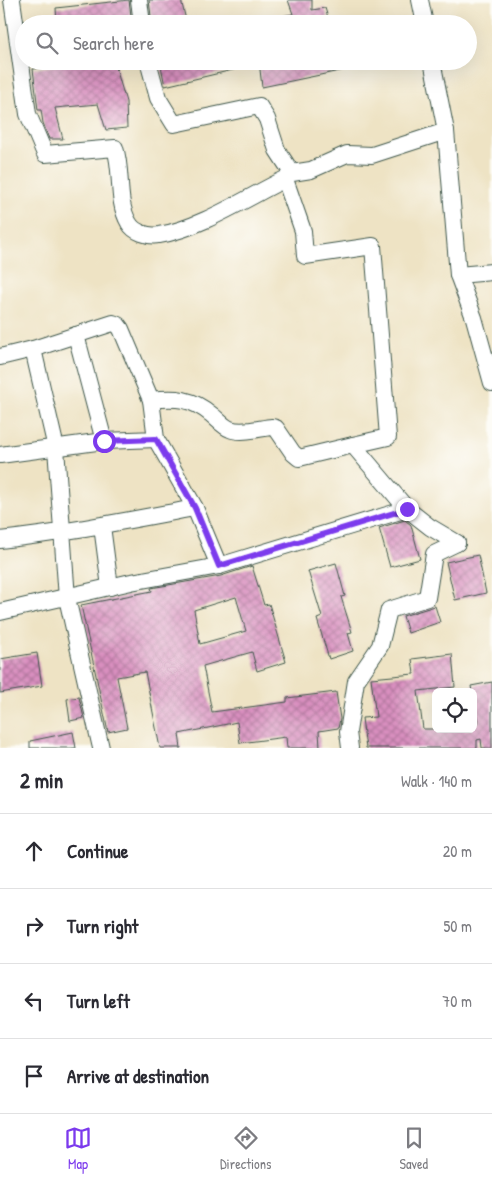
<!DOCTYPE html>
<html lang="en">
<head>
<meta charset="utf-8">
<style>
  :root { --surface:#fff; --page:#f2f2f3; --text:#2b2b33; --muted:#7c7c81; --line:#e1e1e2; --accent:#7c3aed }
  body { margin:0; font-family:"Patrick Hand",sans-serif; background:var(--page); color:var(--text) }
  .controls { position:absolute; right:15px; bottom:15px; display:grid; overflow:hidden; border-radius:8px; box-shadow:0 5px 20px #0002 }
  .controls button { width:45px; height:45px; display:grid; place-items:center; padding:0; border:0; border-bottom:1px solid var(--line); background:var(--surface); color:var(--text); font:25px sans-serif }
  .stop { position:absolute; width:15px; height:15px; margin:-11px; border:4px solid #7c3aed; border-radius:50%; background:#fff }
  .stop.end { background:#7c3aed; border-color:#fff; box-shadow:0 1px 5px #0008 }
  .list { margin:0; padding:0; list-style:none }
  h2 { display:flex; justify-content:space-between; align-items:center; height:65px; margin:0; padding:0 20px; font-size:21px }
  h2 small { font-size:16px; font-weight:400; color:var(--muted) }
  .list li { display:grid; grid-template-columns:32px 1fr auto; gap:15px; align-items:center; box-sizing:border-box; height:75px; padding:0 20px; border-top:1px solid var(--line) }
  .list b { display:block; font-size:19px; white-space:nowrap }
  .list em { font-size:16px; font-style:normal; color:var(--muted) }
  .icon { flex:none; width:28px; height:28px; fill:none; stroke:currentColor; stroke-width:2; stroke-linecap:round; stroke-linejoin:round }
  .map { position:relative; flex:none; width:492px; height:748px; overflow:hidden }
  .search { position:absolute; background:var(--surface); box-shadow:0 5px 20px #0002; left:15px; right:15px; top:15px; height:55px; display:flex; align-items:center; gap:12px; box-sizing:border-box; padding:0 18px; border-radius:28px; color:var(--muted); font-size:19px }
  .sheet { height:365px; background:var(--surface) }
  nav { display:flex; justify-content:space-around; align-items:center; box-sizing:border-box; height:70px; border-top:1px solid var(--line); background:var(--surface); font-size:14px; color:var(--muted) }
  nav a { display:grid; justify-items:center; gap:2px }
  nav .on { color:var(--accent) }
  .map>svg:first-child { display:block }
</style>
</head>
<body>
<div class="map">
<svg width="492" height="748" viewBox="0 0 492 748">
  <defs>
    <pattern id="building-cross-hatch" width="8" height="8" patternUnits="userSpaceOnUse" patternTransform="scale(1.25)"><rect width="8" height="8" fill="#d98fbf"/><path d="M0 0l8 8M0 8l8-8" fill="none" stroke="#af769c"/></pattern>
  </defs>
  <rect width="100%" height="100%" fill="#fdfcf7"/>
  <filter id="ink" filterUnits="userSpaceOnUse"><feTurbulence type="fractalNoise" baseFrequency=".02" numOctaves="2"/><feDisplacementMap in="SourceGraphic" scale="10" xChannelSelector="R" yChannelSelector="G"/><feConvolveMatrix kernelMatrix="1 2 1 2 8 2 1 2 1" color-interpolation-filters="sRGB"/></filter>
  <filter id="wash" filterUnits="userSpaceOnUse"><feTurbulence type="fractalNoise" baseFrequency=".0096" numOctaves="4" result="noise"/><feDisplacementMap in="SourceGraphic" scale="20" xChannelSelector="R" yChannelSelector="G"/><feGaussianBlur stdDeviation="1.12" result="paint"/><feColorMatrix in="noise" values="0 0 0 0 0 0 0 0 0 0 0 0 0 0 0 0 0 1.4 0 .05"/><feComposite in="paint" operator="in"/></filter>
  <g filter="url(#wash)">
    <rect width="100%" height="100%" fill="#eee3c4"/>
    <g id="blocks">
      <g fill="url(#building-cross-hatch)" fill-rule="evenodd">
        <path d="M129,0L132,24H57L56,8Z"/>
        <path d="M149,0H181L187,24H152Z"/>
        <path d="M288,0H312V10L325,8L330,24H282L281,16L293,14Z"/>
        <path d="M84,61H114L126,102L127,128L106,130L98,104L55,108L63,139H49L43,123L41,110H38L33,69Z"/>
        <path d="M160,61H240L241,68L165,86Z"/>
        <path d="M259,61H353L354,68L262,87Z"/>
        <path d="M405,520L411,525L420,559L390,567L379,528Z"/>
        <path d="M478,555L486,593L455,600L446,562Z"/>
        <path d="M336,563L345,596L341,597L352,632L348,633L353,651L329,659L317,619L322,617L308,571Z"/>
        <path d="M252,566L264,605L269,604L286,662L257,671L252,652L203,666L212,712L287,702V698L336,692L340,719L338,728L319,731L320,748H287L286,737L240,743L237,722L179,734L181,748H160L145,672L117,677L127,728L108,732L81,605L152,591L151,588L221,576ZM236,597L246,631L200,644L194,610Z"/>
        <path d="M435,606L440,622L408,633L403,616Z"/>
        <path d="M37,653L42,686L0,693V659Z"/>
        <path d="M452,654L455,687L418,691L423,729H473V723L478,722L471,686L492,682V748H482L481,739L477,740V748H366L362,718L376,717L371,678L414,674L412,659Z"/>
        <path d="M79,697L84,718L70,721L67,699Z"/>
        <path d="M73,732L76,748H30V741Z"/>
      </g>
    </g>
  </g>
  <g filter="url(#ink)">
    <use href="#blocks" fill-opacity="0" stroke="#3e564a" stroke-width="1"/>
    <g fill="none" stroke-linecap="round" stroke-linejoin="round">
      <g stroke="#3e564a" stroke-width="18">
        <g id="minor">
          <path d="M12,0L28,114L45,154L115,148C123,172 116,201 129,223C134,232 148,237 159,235C199,229 248,197 285,179L303,231L305,256L373,246L388,437L353,445L407,509L430,527L457,543"/>
          <path d="M139,0L142,24"/>
          <path d="M420,0L425,24"/>
          <path d="M148,61L158,98L174,124L259,106L267,119L277,150L292,173L311,170L347,154L372,155L446,131"/>
          <path d="M432,61L446,131L458,275L474,318L492,383"/>
          <path d="M458,275L492,272"/>
          <path d="M76,335L104,441"/>
          <path d="M33,349L56,448L67,598L101,748"/>
          <path d="M0,357L33,349L113,323L118,325L121,329L151,400C176,397 192,398 212,415C217,419 224,427 230,429C242,434 260,428 272,427L276,428L293,453L299,458L353,445"/>
          <path d="M156,439L195,508L219,566"/>
          <path d="M0,455L104,441L156,439L151,400"/>
          <path d="M102,526L110,587"/>
          <path d="M0,540C66,533 130,520 195,508"/>
          <path d="M0,612L131,582L219,566L407,509"/>
          <path d="M350,748L348,732L356,681L380,646L389,610L427,598L434,554L457,543"/>
        </g>
      </g>
      <use href="#minor" stroke="#fff" stroke-width="16"/>
    </g>
  </g>
  <g fill="none" stroke-linecap="round" stroke-linejoin="round" filter="url(#ink)">
    <path stroke="#7c3aed" stroke-width="6" d="M104,441L156,439L195,508L219,566L407,509"/>
  </g>
</svg>
<div class="controls">
<button><svg class="icon" aria-label="locate" viewBox="0 0 24 24"><circle cx="12" cy="12" r="6"/><path d="M12 2v4M12 18v4M2 12h4M18 12h4"/></svg></button>
</div>
<div class="stop" style="left:104px;top:441px"></div>
<div class="stop end" style="left:407px;top:509px"></div>
<div class="search"><svg class="icon" aria-label="search" viewBox="0 0 24 24"><circle cx="10" cy="10" r="6"/><path d="M15 15l6 6"/></svg>Search here</div>
</div>
<section class="sheet">
<h2>2 min<small>Walk · 140 m</small></h2>
<ul class="list">
<li><svg class="icon" aria-label="ahead" viewBox="0 0 24 24"><path d="M12 20V5M6 11l6-6 6 6"/></svg><div><b>Continue</b></div><em>20 m</em></li>
<li><svg class="icon" aria-label="right" viewBox="0 0 24 24"><path d="M7 20v-9h11M14 6l5 5-5 5"/></svg><div><b>Turn right</b></div><em>50 m</em></li>
<li><svg class="icon" aria-label="left" viewBox="0 0 24 24"><path d="M17 20v-9H6M10 6l-5 5 5 5"/></svg><div><b>Turn left</b></div><em>70 m</em></li>
<li><svg class="icon" aria-label="arrive" viewBox="0 0 24 24"><path d="M6 21V4h12l-3 4 3 4H6"/></svg><div><b>Arrive at destination</b></div></li>
</ul>
</section>
<nav>
<a class="on"><svg class="icon" aria-label="map" viewBox="0 0 24 24"><path d="M3 6l6-2 6 2 6-2v14l-6 2-6-2-6 2zM9 4v14M15 6v14"/></svg>Map</a>
<a><svg class="icon" aria-label="directions" viewBox="0 0 24 24"><path d="M12 3l9 9-9 9-9-9zM9 14v-3h6M13 9l2 2-2 2"/></svg>Directions</a>
<a><svg class="icon" aria-label="saved" viewBox="0 0 24 24"><path d="M7 4h10v16l-5-4-5 4z"/></svg>Saved</a>
</nav>
</body>
</html>
